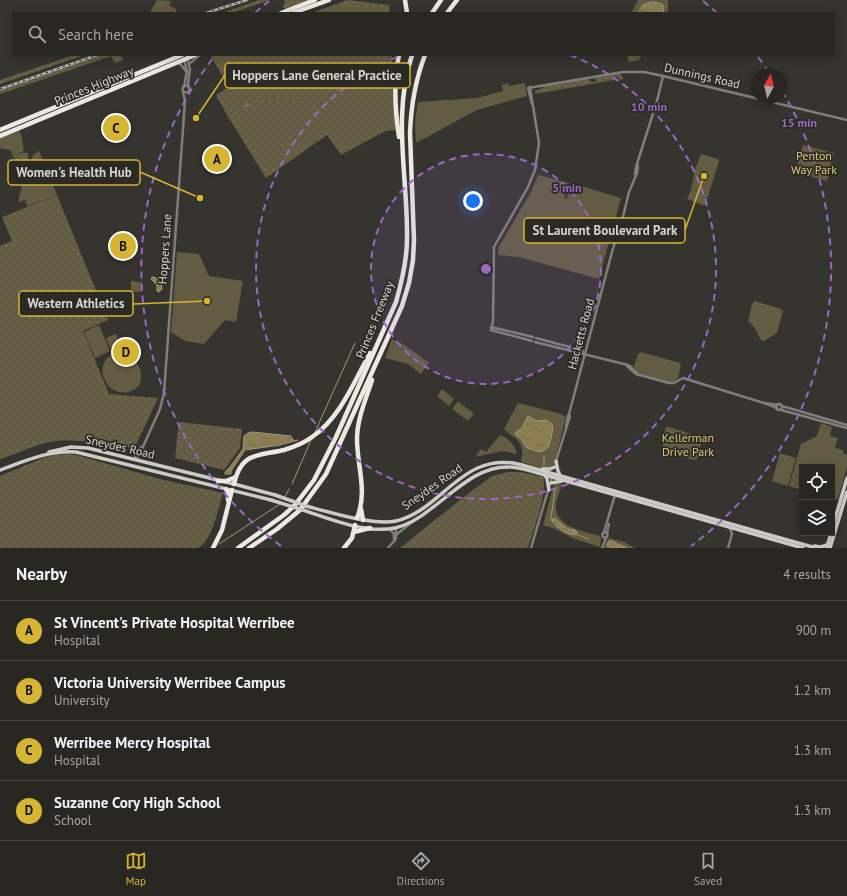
<!DOCTYPE html>
<html lang="en">
<head>
<meta charset="utf-8">
<style>
  :root { --surface:#282722; --page:#34332f; --text:#f1f3f6; --muted:#a5a5a5; --line:#444440; --accent:#d7b534 }
  body { margin:0; font-family:"PT Sans",sans-serif; background:var(--page); color:var(--text) }
  .controls { position:absolute; right:12px; bottom:12px; display:grid; overflow:hidden; border-radius:0px; box-shadow:0 2px 10px #0003 }
  .controls button { width:36px; height:36px; display:grid; place-items:center; padding:0; border:0; border-bottom:1px solid var(--line); background:var(--surface); color:var(--text); font:20px sans-serif }
  .compass { position:absolute; left:751px; top:68px; width:36px; height:36px; border-radius:50%; background:var(--surface); box-shadow:0 2px 10px #0003; rotate:8deg }
  .you { position:absolute; left:473px; top:201px; width:14px; height:14px; margin:-10px; border:3px solid #fff; border-radius:50%; background:#1a73e8; box-shadow:0 0 0 6px #1a73e833 }
  .badge { display:grid; place-items:center; width:26px; height:26px; border-radius:50%; background:var(--accent); color:#111; font-size:13px; font-weight:700 }
  .pin { position:absolute; translate:-50% -50%; border:2px solid #fff; box-shadow:0 1px 4px #0006 }
  .list { margin:0; padding:0; list-style:none }
  h2 { display:flex; justify-content:space-between; align-items:center; height:52px; margin:0; padding:0 16px; font-size:17px }
  h2 small { font-size:13px; font-weight:400; color:var(--muted) }
  .list li { display:grid; grid-template-columns:26px 1fr auto; gap:12px; align-items:center; box-sizing:border-box; height:60px; padding:0 16px; border-top:1px solid var(--line) }
  .list b { display:block; font-size:15px; white-space:nowrap }
  .list p { margin:0; font-size:13px; white-space:nowrap; color:var(--muted) }
  .list em { font-size:13px; font-style:normal; color:var(--muted) }
  .icon { flex:none; width:22px; height:22px; fill:none; stroke:currentColor; stroke-width:2; stroke-linecap:round; stroke-linejoin:round }
  .map { position:relative; flex:none; width:847px; height:548px; overflow:hidden }
  .search { position:absolute; background:var(--surface); box-shadow:0 2px 10px #0003; left:12px; right:12px; top:12px; height:44px; display:flex; align-items:center; gap:10px; box-sizing:border-box; padding:0 14px; border-radius:0px; color:var(--muted); font-size:15px }
  .sheet { height:292px; background:var(--surface) }
  nav { display:flex; justify-content:space-around; align-items:center; box-sizing:border-box; height:56px; border-top:1px solid var(--line); background:var(--surface); font-size:11px; color:var(--muted) }
  nav a { display:grid; justify-items:center; gap:2px }
  nav .on { color:var(--accent) }
  .map>svg:first-child { display:block }
</style>
</head>
<body>
<div class="map">
<svg width="847" height="548" viewBox="0 0 847 548">
  <defs>
    <pattern id="grass-dots" width="8" height="8" patternUnits="userSpaceOnUse"><rect width="8" height="8" fill="#635c42"/><path d="M2 2h.1M6 6h.1" fill="none" stroke="#78725c" stroke-width="1.8" stroke-linecap="round"/></pattern>
    <pattern id="forest-firs" width="22" height="20" patternUnits="userSpaceOnUse"><rect width="22" height="20" fill="#635c42"/><path d="M5 1l3.5 6h-7zM16 11l3.5 6h-7z" fill="#78725c"/></pattern>
    <pattern id="water-ripples" width="26" height="14" patternUnits="userSpaceOnUse"><rect width="26" height="14" fill="#8b7e52"/><path d="M2 4q2-2 4 0t4 0M15 11q2-2 4 0t4 0" fill="none" stroke="#71684b"/></pattern>
  </defs>
  <rect width="100%" height="100%" fill="#35342e"/>
  <g fill="url(#grass-dots)">
    <path d="M259,0H270L231,13H222Z"/>
    <path d="M284,0H310L287,9L282,7L285,3Z"/>
    <path d="M348,0L389,5L390,13H311Z"/>
    <path d="M74,55H85L0,84V80Z"/>
    <path d="M100,55H120L123,60L115,63L111,56L0,94V90Z"/>
    <path d="M210,55H392V80L397,130L385,131L341,155L327,135L266,178L227,115L216,95L229,87Z"/>
    <path d="M620,74L622,76L623,79L619,80L618,77H613L614,80L535,94V91L543,88V86L589,78V80L592,82H596L595,78Z"/>
    <path d="M11,152L15,155L25,152L26,154L28,153V160L22,165L19,155L20,162L18,163L15,158H14Z"/>
    <path d="M57,195L108,320L83,331L109,394L158,398L134,449C108,445 76,437 50,442C33,445 17,454 0,459V246L12,241L2,217Z"/>
    <path d="M179,422L242,429L240,448L224,470L175,458Z"/>
    <path d="M68,454L76,455L164,480L223,493C218,508 213,540 198,548H0V476L43,458L56,455Z"/>
    <path d="M508,472H520L543,477C548,493 533,531 528,548H400L465,496L492,476Z"/>
  </g>
  <g fill="url(#forest-firs)">
    <path d="M259,96L298,97L297,99H260L228,118L227,115Z"/>
    <path d="M303,101L323,129L321,131L300,103Z"/>
  </g>
  <g fill="#635c42">
    <path d="M157,0L171,1L169,5L177,10L176,13H150V12Z"/>
    <path d="M638,0H668V13H631Z"/>
    <path d="M627,55H641L640,60L629,62Z"/>
    <path d="M508,83L509,86L525,83L527,96L477,110L416,143L415,121L418,102L477,98L503,91L502,85Z"/>
    <path d="M19,130C23,137 22,144 24,151L15,155L10,150L0,148V138Z"/>
    <path d="M803,145L834,153L827,181L795,172Z"/>
    <path d="M39,151L57,195L27,206L25,200L18,202L26,169L31,162L33,155Z"/>
    <path d="M701,154L718,159L719,161L705,206L687,199L691,190L695,169Z"/>
    <path d="M538,175L569,183L568,186L567,185L564,198L567,199L571,183L621,198L599,279L519,257L498,255V248L532,190Z"/>
    <path d="M177,252L199,254L209,276L243,281L236,322L225,320L204,344L185,341L171,332Z"/>
    <path d="M131,281L142,282L141,292H131Z"/>
    <path d="M755,301L781,309L783,311L777,333L764,341L761,340L754,327L748,321L752,304Z"/>
    <path d="M99,325L110,351L95,358L84,332Z"/>
    <path d="M116,334L120,343L110,348L106,338Z"/>
    <path d="M392,339L406,346L429,363L421,374L408,364L385,358Z"/>
    <path d="M641,352L680,363L681,365L678,378L673,382H669L637,373L634,367L638,354Z"/>
    <path d="M117,353C134,355 146,368 139,386C110,410 86,361 117,353Z"/>
    <path d="M442,389L454,399L449,406L437,396Z"/>
    <path d="M458,401L474,414L468,421L452,409Z"/>
    <path d="M518,403L558,413L566,417L554,465L551,468H542L521,462C521,458 523,453 522,449C521,439 510,436 504,429Z"/>
    <path d="M821,423L832,427L830,436L838,438L835,448L843,450V453L847,455V467L838,499L836,500L832,498V467H802V490L789,486L801,444L817,436Z"/>
    <path d="M666,427H669L701,437L702,439L697,459L693,460L664,450L662,442Z"/>
    <path d="M500,435C507,438 517,445 516,454L502,451L475,457L481,449L486,452Z"/>
    <path d="M780,453L796,458L788,486L772,481Z"/>
    <path d="M556,483L562,484C560,491 557,497 556,504C554,527 583,531 600,536L601,538L600,547L572,538L555,529L543,525L553,487Z"/>
    <path d="M609,538L624,542L635,548H603Z"/>
  </g>
  <g fill="url(#water-ripples)" stroke="#a19878">
    <path d="M652,2L662,4L664,7L663,13H638L643,5Z"/>
    <path d="M152,277C159,277 162,283 162,289L159,292L157,291V285L151,279Z"/>
    <path d="M528,416L536,421L546,420L552,424L553,429L549,446L545,450L540,452L527,448L521,439L515,434L517,431L522,428Z"/>
    <path d="M252,432L291,436L294,441L298,440L280,445L245,450L231,471V474H225V472L230,467L243,449L244,436L248,433Z"/>
    <path d="M554,518L568,529L575,530L577,533L574,535C567,534 555,527 552,520Z"/>
    <path d="M612,541C617,545 622,545 627,548H613L607,546L608,542Z"/>
  </g>
  <g fill="none" stroke-linecap="round" stroke-linejoin="round">
    <g stroke="#a19878" stroke-width="1">
      <path d="M315,432L355,343"/>
      <path d="M544,465V456"/>
      <path d="M292,484L311,440"/>
      <path d="M285,497L289,489"/>
      <path d="M553,522L551,520V518L555,490"/>
      <path d="M575,534L589,539"/>
      <path d="M219,544L280,504"/>
    </g>
    <g stroke="#807f7c" stroke-width="2.5">
      <path d="M187,58L190,69L188,83L189,88"/>
      <path d="M178,63L181,65L186,71"/>
      <path d="M189,64L200,55"/>
      <circle cx="186" cy="89" r="3.5"/>
      <path d="M184,87L187,71L184,60"/>
      <path d="M532,104L528,88L623,72H644L663,76L847,120"/>
      <path d="M635,174L636,167L657,101L663,76"/>
      <path d="M616,239L618,237L629,192L637,173L638,165"/>
      <path d="M491,327L533,337"/>
      <path d="M491,330L493,321L494,247L528,187L535,170L539,143L530,87"/>
      <path d="M491,330L532,341"/>
      <path d="M536,338L581,350L585,353"/>
      <path d="M535,342L628,365C633,367 634,372 639,375"/>
      <path d="M627,366L636,374L669,383"/>
      <path d="M668,383H674L683,378L764,403L777,408"/>
      <path d="M765,403L778,405"/>
      <circle cx="779" cy="407" r="3"/>
      <path d="M782,406L847,425"/>
      <path d="M781,410L847,428"/>
      <path d="M566,426L568,416L569,414"/>
      <path d="M134,459L141,447"/>
      <path d="M137,460L160,409L164,393L185,101L183,92"/>
      <path d="M556,461L570,416L569,414L612,252L616,239V238L620,226"/>
      <path d="M390,529L394,534V541"/>
      <path d="M604,532L615,495"/>
      <circle cx="605" cy="535" r="2.5"/>
      <path d="M607,533L609,524"/>
      <path d="M397,534L411,523"/>
      <path d="M388,548L396,539V528"/>
      <path d="M531,548L552,477"/>
      <path d="M602,548L606,538"/>
      <path d="M728,548L732,534L730,528"/>
    </g>
    <g stroke="#cdcbc5" stroke-width="3.5">
      <path d="M49,452L71,447L88,448L234,484L275,495"/>
      <path d="M556,461L558,471L560,475"/>
      <path d="M542,469H550L555,467"/>
      <path d="M0,470C25,461 49,450 76,452L271,500"/>
      <path d="M545,475L547,479L549,490"/>
      <path d="M551,483L562,481"/>
      <path d="M306,506C329,512 374,526 396,521C443,510 463,449 522,465L816,548"/>
      <path d="M303,510C330,519 366,534 395,528C409,525 421,517 432,508C455,491 478,466 509,467C521,467 533,472 545,475L803,548"/>
      <path d="M832,529L847,478"/>
      <path d="M814,546L821,547L827,545"/>
      <path d="M827,547L831,533"/>
      <path d="M830,548L847,492"/>
    </g>
    <g stroke="#ebe9e2" stroke-width="4.5">
      <path d="M405,0L407,13"/>
      <path d="M281,13L315,0"/>
      <path d="M293,13L329,0"/>
      <path d="M432,13L441,0"/>
      <path d="M447,13L457,0"/>
      <path d="M399,55C393,82 395,110 399,137"/>
      <path d="M0,130L182,55"/>
      <path d="M0,136L195,55"/>
      <path d="M218,481H226L236,477"/>
      <path d="M234,484C241,452 258,456 284,450C294,447 304,443 312,437C340,418 354,382 370,353"/>
      <path d="M226,489L228,492V500"/>
      <path d="M361,509L363,520"/>
      <path d="M357,518C368,492 357,466 357,439C357,419 366,399 372,380"/>
      <path d="M354,532L370,528"/>
      <path d="M213,548L222,530L232,490"/>
      <path d="M238,548L284,515L295,505L314,480L336,437L396,302C402,281 407,261 407,239C408,177 392,116 412,55"/>
      <path d="M249,548L277,529L300,510L326,474L402,306L409,283L413,260L414,240L410,133C411,106 415,81 425,55"/>
      <path d="M344,548L352,538L355,525"/>
    </g>
    <g stroke="#bab9b5" stroke-width="2.5">
      <g id="rail">
        <path d="M206,13L247,0"/>
        <path d="M0,89L97,55"/>
      </g>
    </g>
    <use href="#rail" stroke="#2b2a24" stroke-width="1" stroke-dasharray="3" stroke-linecap="butt"/>
    <g stroke="#cdcbc5" stroke-width="3.5">
      <path d="M275,495L306,506"/>
      <path d="M271,500L303,510"/>
    </g>
  </g>
  <circle cx="486" cy="269" r="115" fill="#9a67c5" fill-opacity=".12"/>
  <g fill="none" stroke="#9a67c5" stroke-width="2" stroke-dasharray="7 5">
    <circle cx="486" cy="269" r="115"/>
    <path d="M570 55A230 230 0 1 1 402 55"/>
    <path d="M281 546A345 345 0 0 1 214 57M255 13A345 345 0 0 1 269 1M703 1A345 345 0 0 1 717 13M758 57A345 345 0 0 1 770 74M782 91A345 345 0 0 1 691 546"/>
  </g>
  <g text-anchor="middle" stroke-width="3.5" stroke-linejoin="round" paint-order="stroke">
    <g font-size="12" fill="#d5d4d0" stroke="#2b2a24">
      <text transform="translate(702 76) rotate(13)" y="4">Dunnings Road</text>
      <text transform="translate(94 86) rotate(-22)" y="4">Princes Highway</text>
      <text transform="translate(165 249) rotate(-86)" y="4">Hoppers Lane</text>
      <text transform="translate(375 320) rotate(-68)" y="4">Princes Freeway</text>
      <text transform="translate(581 334) rotate(-75)" y="4">Hacketts Road</text>
      <text transform="translate(120 447) rotate(13)" y="4">Sneydes Road</text>
      <text transform="translate(432 487) rotate(-35)" y="4">Sneydes Road</text>
    </g>
    <g font-size="12" fill="#dcc780" stroke="#2b2a24">
      <text x="814" y="160">Penton<tspan x="814" dy="14">Way Park</tspan></text>
      <text x="688" y="442">Kellerman<tspan x="688" dy="14">Drive Park</tspan></text>
    </g>
  </g>
  <circle cx="486" cy="269" r="6" fill="#9a67c5" stroke="#2b2a24" stroke-width="2"/>
  <g font-size="12" text-anchor="middle" font-weight="bold" fill="#9a67c5" stroke="#2b2a24" stroke-width="3.5" stroke-linejoin="round" paint-order="stroke">
    <text x="649" y="111">10 min</text>
    <text x="799" y="127">15 min</text>
    <text x="567" y="192">5 min</text>
  </g>
  <path fill="none" stroke="#d7b534" stroke-width="1.5" d="M196 118L225 75M200 198L140 172M704 176L685 230M207 301L133 304"/>
  <g fill="#d7b534" stroke="#2b2a24" stroke-width="1.5">
    <circle cx="196" cy="118" r="4"/>
    <circle cx="200" cy="198" r="4"/>
    <circle cx="704" cy="176" r="4"/>
    <circle cx="207" cy="301" r="4"/>
  </g>
  <g fill="#2b2a24" stroke="#d7b534" stroke-width="1.5">
    <rect x="225" y="63" width="185" height="25" rx="4"/>
    <rect x="8" y="160" width="132" height="25" rx="4"/>
    <rect x="524" y="218" width="161" height="25" rx="4"/>
    <rect x="19" y="291" width="114" height="25" rx="4"/>
  </g>
  <g font-size="13" text-anchor="middle" font-weight="bold" fill="#d5d4d0">
    <text x="317" y="80">Hoppers Lane General Practice</text>
    <text x="74" y="177">Women's Health Hub</text>
    <text x="605" y="235">St Laurent Boulevard Park</text>
    <text x="76" y="308">Western Athletics</text>
  </g>
</svg>
<div class="controls">
<button><svg class="icon" aria-label="locate" viewBox="0 0 24 24"><circle cx="12" cy="12" r="6"/><path d="M12 2v4M12 18v4M2 12h4M18 12h4"/></svg></button>
<button><svg class="icon" aria-label="layers" viewBox="0 0 24 24"><path d="M12 4l9 5-9 5-9-5zM3 14l9 5 9-5"/></svg></button>
</div>
<svg class="compass" viewBox="-18 -18 36 36"><path d="M0-13l5 13h-10z" fill="#e53935"/><path d="M0 13l5-13h-10z" fill="#a5a5a5"/></svg>
<div class="you"></div>
<div class="pin badge" style="left:217px;top:159px">A</div>
<div class="pin badge" style="left:123px;top:246px">B</div>
<div class="pin badge" style="left:116px;top:128px">C</div>
<div class="pin badge" style="left:126px;top:352px">D</div>
<div class="search"><svg class="icon" aria-label="search" viewBox="0 0 24 24"><circle cx="10" cy="10" r="6"/><path d="M15 15l6 6"/></svg>Search here</div>
</div>
<section class="sheet">
<h2>Nearby<small>4 results</small></h2>
<ul class="list">
<li><span class="badge">A</span><div><b>St Vincent's Private Hospital Werribee</b><p>Hospital</p></div><em>900 m</em></li>
<li><span class="badge">B</span><div><b>Victoria University Werribee Campus</b><p>University</p></div><em>1.2 km</em></li>
<li><span class="badge">C</span><div><b>Werribee Mercy Hospital</b><p>Hospital</p></div><em>1.3 km</em></li>
<li><span class="badge">D</span><div><b>Suzanne Cory High School</b><p>School</p></div><em>1.3 km</em></li>
</ul>
</section>
<nav>
<a class="on"><svg class="icon" aria-label="map" viewBox="0 0 24 24"><path d="M3 6l6-2 6 2 6-2v14l-6 2-6-2-6 2zM9 4v14M15 6v14"/></svg>Map</a>
<a><svg class="icon" aria-label="directions" viewBox="0 0 24 24"><path d="M12 3l9 9-9 9-9-9zM9 14v-3h6M13 9l2 2-2 2"/></svg>Directions</a>
<a><svg class="icon" aria-label="saved" viewBox="0 0 24 24"><path d="M7 4h10v16l-5-4-5 4z"/></svg>Saved</a>
</nav>
</body>
</html>
